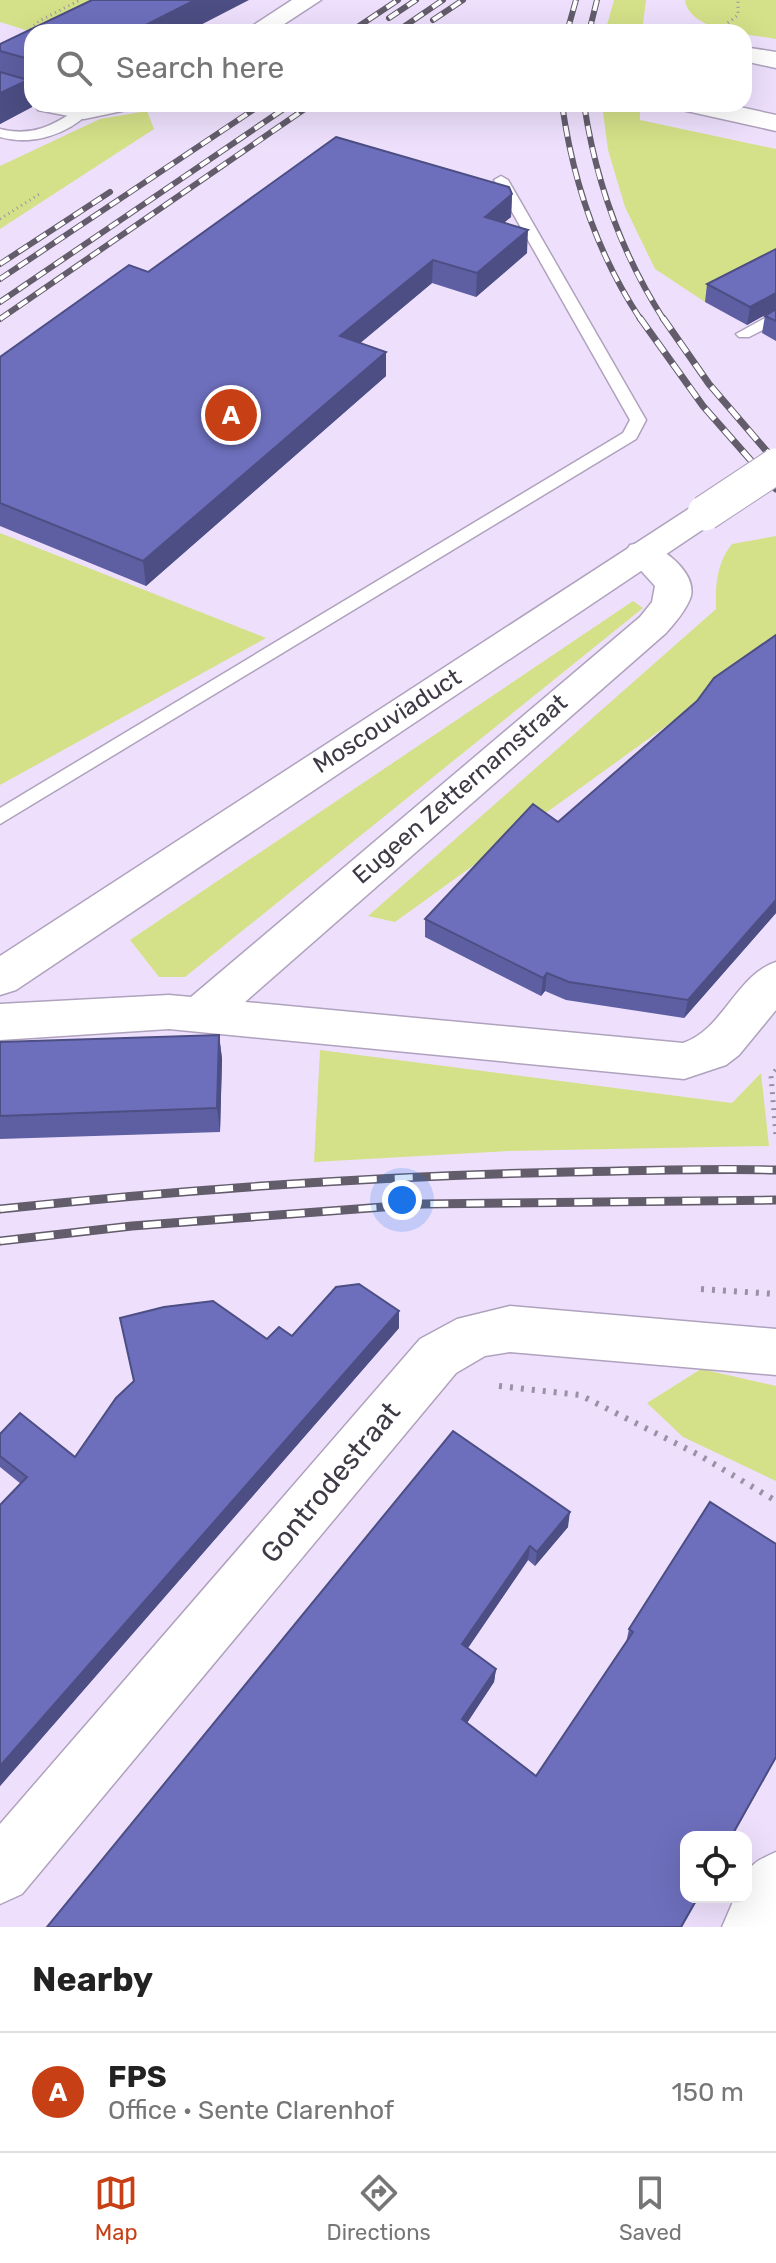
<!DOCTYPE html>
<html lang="en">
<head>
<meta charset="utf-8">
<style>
  :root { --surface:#fff; --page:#f2f2f2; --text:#222; --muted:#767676; --line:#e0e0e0; --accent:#c73f15 }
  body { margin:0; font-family:Rubik,sans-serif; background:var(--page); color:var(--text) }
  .controls { position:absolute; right:24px; bottom:24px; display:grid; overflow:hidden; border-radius:16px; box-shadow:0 8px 32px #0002 }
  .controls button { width:72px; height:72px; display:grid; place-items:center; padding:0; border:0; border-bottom:2px solid var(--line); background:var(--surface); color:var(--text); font:40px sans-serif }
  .you { position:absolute; left:402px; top:1200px; width:28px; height:28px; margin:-20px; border:6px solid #fff; border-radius:50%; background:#1a73e8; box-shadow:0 0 0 12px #1a73e833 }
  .badge { display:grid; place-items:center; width:52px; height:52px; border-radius:50%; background:var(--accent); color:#fff; font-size:26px; font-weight:700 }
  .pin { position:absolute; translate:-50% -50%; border:4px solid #fff; box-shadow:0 2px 8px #0006 }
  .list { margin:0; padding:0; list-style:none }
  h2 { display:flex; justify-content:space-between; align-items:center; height:104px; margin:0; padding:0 32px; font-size:34px }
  h2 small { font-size:26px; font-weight:400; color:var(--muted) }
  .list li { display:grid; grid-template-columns:52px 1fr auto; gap:24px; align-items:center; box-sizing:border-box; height:120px; padding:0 32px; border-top:2px solid var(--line) }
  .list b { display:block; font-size:30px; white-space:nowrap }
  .list p { margin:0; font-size:26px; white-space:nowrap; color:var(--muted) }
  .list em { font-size:26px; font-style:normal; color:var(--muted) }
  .icon { flex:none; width:44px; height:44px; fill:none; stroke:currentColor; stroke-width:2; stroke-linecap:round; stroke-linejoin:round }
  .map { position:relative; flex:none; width:776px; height:1927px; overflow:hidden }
  .search { position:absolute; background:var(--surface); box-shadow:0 8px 32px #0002; left:24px; right:24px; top:24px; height:88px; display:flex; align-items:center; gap:20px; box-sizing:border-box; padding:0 28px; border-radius:24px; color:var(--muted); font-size:30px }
  .sheet { height:224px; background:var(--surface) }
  nav { display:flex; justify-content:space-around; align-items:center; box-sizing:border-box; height:112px; border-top:2px solid var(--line); background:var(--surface); font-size:22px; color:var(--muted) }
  nav a { display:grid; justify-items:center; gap:4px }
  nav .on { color:var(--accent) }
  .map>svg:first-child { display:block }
</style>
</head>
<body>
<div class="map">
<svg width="776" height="1927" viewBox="0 0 776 1927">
  <rect width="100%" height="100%" fill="#eee0fd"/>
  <g fill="#d4e188">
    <path d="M0,0H101L32,32L0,22Z"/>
    <path d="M614,0H646L642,32H605Z"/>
    <path d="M685,0H776V39C751,34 689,32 685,0Z"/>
    <path d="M602,104H640V120L776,149V264L705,302L655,269L625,207L608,150Z"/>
    <path d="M147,111L154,129L0,229V166L100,119Z"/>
    <path d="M0,533L266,638L0,785Z"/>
    <path d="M776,536V651L716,690L395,922L368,916L716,609C715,585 717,562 732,544Z"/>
    <path d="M633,601L643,608L185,977H159L130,940Z"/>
    <path d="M320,1050L732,1103L761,1073L769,1146L509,1151L314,1162Z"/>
    <path d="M701,1369L776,1386V1481L683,1437L647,1403Z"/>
  </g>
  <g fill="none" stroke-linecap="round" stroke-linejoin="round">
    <g stroke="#afa2bd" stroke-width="3">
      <g id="service">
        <path d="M79,108L91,111C67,135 32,146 0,137V129C32,137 53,126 79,108Z"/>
        <path d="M501,176L508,180L646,420L636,439L0,824V808L623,433L630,420L494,180Z"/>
        <path d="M776,312V323L749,337H739L736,334Z"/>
      </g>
    </g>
    <g stroke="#afa2bd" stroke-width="3">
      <g id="minor">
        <path d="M292,0H321L272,32H243Z"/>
        <path d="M744,47L776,52V68L744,61Z"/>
        <path d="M34,104H131L127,110L84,119L38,110Z"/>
        <path d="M678,104H726L776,115V131L682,110Z"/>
        <path d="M643,542C663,547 696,572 691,596C687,609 675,623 666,633L245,1002L683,1043C724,1029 736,975 776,962V1010L739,1055L726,1065L684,1079L169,1029L0,1040V1004L169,995L191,997L640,617L652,602L655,586L625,553L630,545Z"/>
        <path d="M510,1306L776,1329V1375L510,1352L485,1356L456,1373L22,1894L0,1904V1824L420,1339L457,1319Z"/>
        <path d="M776,1852V1927H722L735,1897H746C746,1867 749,1864 776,1852Z"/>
      </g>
    </g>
    <g stroke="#afa2bd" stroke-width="3">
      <path id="tertiary" d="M705,503L717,506L722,513L717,520L16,990L0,995V956L693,506Z"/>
    </g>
    <g stroke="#9b91a6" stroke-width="3" stroke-dasharray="1 4" stroke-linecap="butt">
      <path d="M716,32L738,15V0"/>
      <path d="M27,33L39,21L80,0"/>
      <path d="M0,219L41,193"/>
    </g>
    <path stroke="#9b91a6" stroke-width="5" stroke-dasharray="2 6" stroke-linecap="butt" d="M776,1070L771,1076L776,1136"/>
    <g stroke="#9b91a6" stroke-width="6" stroke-dasharray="3 8" stroke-linecap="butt">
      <path d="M701,1289L776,1294"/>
      <path d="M499,1386L580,1395L699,1455L776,1501"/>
    </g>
    <use href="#service" fill="#fff" fill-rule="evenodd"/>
    <use href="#minor" fill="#fff" fill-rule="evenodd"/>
    <use href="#tertiary" fill="#fff" fill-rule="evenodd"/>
    <g stroke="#635c6b" stroke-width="6">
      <g id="rail-far2">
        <path d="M389,18L416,0"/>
        <path d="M433,20L463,0"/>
        <path d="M350,32L398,0"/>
        <path d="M396,32L443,0"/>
        <path d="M567,32L576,0"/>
        <path d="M589,32L597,0"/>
        <path d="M562,104C573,182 597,254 641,320"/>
        <path d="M584,104C596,183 621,253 664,320"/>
        <path d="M0,264L110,192"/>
        <path d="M0,279L262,104"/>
        <path d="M0,302L291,104"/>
        <path d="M0,319L312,104"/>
      </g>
    </g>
    <g stroke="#635c6b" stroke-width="7">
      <g id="rail-far1">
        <path d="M640,318L703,406L776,489"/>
        <path d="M663,318L709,384L776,462"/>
      </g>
    </g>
    <g stroke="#635c6b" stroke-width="9">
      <g id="rail">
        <path d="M0,1209C189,1189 379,1176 570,1172C638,1171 707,1168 776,1170"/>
        <path d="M0,1241L132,1226L423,1204L776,1200"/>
      </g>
    </g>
    <use href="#rail-far2" stroke="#fff" stroke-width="4" stroke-dasharray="11" stroke-linecap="butt"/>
    <use href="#rail-far1" stroke="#fff" stroke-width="5" stroke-dasharray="14" stroke-linecap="butt"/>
    <use href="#rail" stroke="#fff" stroke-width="6" stroke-dasharray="18" stroke-linecap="butt"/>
    <g stroke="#afa2bd" stroke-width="37" stroke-linecap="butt">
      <path id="tertiary-bridge" d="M705,513L776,466"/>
    </g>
    <use href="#tertiary-bridge" stroke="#fff" stroke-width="35"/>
  </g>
  <g fill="#5e5fa2">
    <path d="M32,32V86L28,85L32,107L0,124V44Z"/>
    <path d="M512,194L511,217L504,222L527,253L476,297L432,283L360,343L386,352V376L146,586L0,526V357L148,272Z"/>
    <path d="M776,249V341L762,333L765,316L774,310L747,325L705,302L707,284Z"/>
    <path d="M776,635V913L684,1018L566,1000L545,991L541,996L425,937V919L558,822Z"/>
    <path d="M219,1035L222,1059L220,1132L0,1139V1042Z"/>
    <path d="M399,1311V1328L0,1786V1505L21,1484L0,1467V1434L75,1457L267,1339L292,1336Z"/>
    <path d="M453,1431L568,1527L535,1566L528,1560L468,1648L496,1669L494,1682L467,1723L536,1776L626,1643L629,1629L776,1544V1758L732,1837H686V1897H699L682,1927H47Z"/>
  </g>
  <g fill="#4c4e84">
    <path d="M195,0H249L187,32H132Z"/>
    <path d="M28,80L32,107L0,124V93Z"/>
    <path d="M512,194L511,217L484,240L485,217Z"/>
    <path d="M528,230L527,253L476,297L477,273Z"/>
    <path d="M433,260L432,283L340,360V336Z"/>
    <path d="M776,293V309L747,325L750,307Z"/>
    <path d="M386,352V376L146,586L143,561Z"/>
    <path d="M776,900V913L684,1018L688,1000Z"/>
    <path d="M547,973L545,991L541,996L543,978Z"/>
    <path d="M219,1035L222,1059L220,1132L217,1108Z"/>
    <path d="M399,1311V1328L0,1786V1766Z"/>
    <path d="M570,1512L568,1527L535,1566L537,1552Z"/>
    <path d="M530,1546L528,1560L461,1658L462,1644Z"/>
    <path d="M496,1669L494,1682L461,1732L462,1719Z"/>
  </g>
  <g fill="#6d6fbc" stroke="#4c4e84" stroke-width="2">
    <path d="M92,0H195L132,32H32V73L29,59L0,51V44Z"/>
    <path d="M0,72L28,80L0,93Z"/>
    <path d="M336,137L509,187L512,194L485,217L528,230L477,273L433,260L340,336L386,352L143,561L0,503V357L129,265L148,272Z"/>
    <path d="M776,249V293L750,307L707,284Z"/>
    <path d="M776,309V321L765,316Z"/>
    <path d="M776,635V900L688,1000L569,982L547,973L543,978L425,919L533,804L558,822L697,701L714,678Z"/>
    <path d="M219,1035L217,1108L0,1116V1042Z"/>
    <path d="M359,1284L399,1311L0,1766V1505L27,1477L0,1456V1434L20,1413L75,1457L116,1398L134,1381L120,1318L164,1307L213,1301L267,1339L279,1327L292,1336L336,1287Z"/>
    <path d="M453,1431L570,1512L537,1552L530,1546L462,1644L496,1669L462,1719L536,1776L633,1632L629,1629L710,1502L776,1544V1757L731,1837H686V1897H698L681,1927H47Z"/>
  </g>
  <g text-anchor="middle" stroke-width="8" stroke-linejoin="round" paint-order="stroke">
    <g font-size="24" fill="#3f3a45" stroke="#fff">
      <text transform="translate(387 721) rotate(-33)" y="8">Moscouviaduct</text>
      <text transform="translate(460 789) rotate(-41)" y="8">Eugeen Zetternamstraat</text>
    </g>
    <g font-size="28" fill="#3f3a45" stroke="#fff">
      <text transform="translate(330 1482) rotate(-50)" y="10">Gontrodestraat</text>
    </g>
  </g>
</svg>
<div class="controls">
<button><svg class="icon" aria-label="locate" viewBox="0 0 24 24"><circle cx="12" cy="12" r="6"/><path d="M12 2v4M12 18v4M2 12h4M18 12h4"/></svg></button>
</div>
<div class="you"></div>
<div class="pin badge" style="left:231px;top:415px">A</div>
<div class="search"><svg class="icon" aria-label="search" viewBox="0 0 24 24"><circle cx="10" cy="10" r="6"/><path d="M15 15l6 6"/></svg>Search here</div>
</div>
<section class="sheet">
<h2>Nearby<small></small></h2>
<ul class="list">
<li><span class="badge">A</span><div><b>FPS</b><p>Office · Sente Clarenhof</p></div><em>150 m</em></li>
</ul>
</section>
<nav>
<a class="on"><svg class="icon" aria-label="map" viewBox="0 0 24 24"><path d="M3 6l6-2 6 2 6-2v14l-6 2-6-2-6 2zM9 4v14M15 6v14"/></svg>Map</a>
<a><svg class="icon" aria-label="directions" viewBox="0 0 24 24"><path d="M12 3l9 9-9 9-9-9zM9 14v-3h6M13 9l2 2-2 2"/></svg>Directions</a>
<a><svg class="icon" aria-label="saved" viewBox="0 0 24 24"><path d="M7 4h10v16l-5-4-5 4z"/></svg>Saved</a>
</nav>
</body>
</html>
